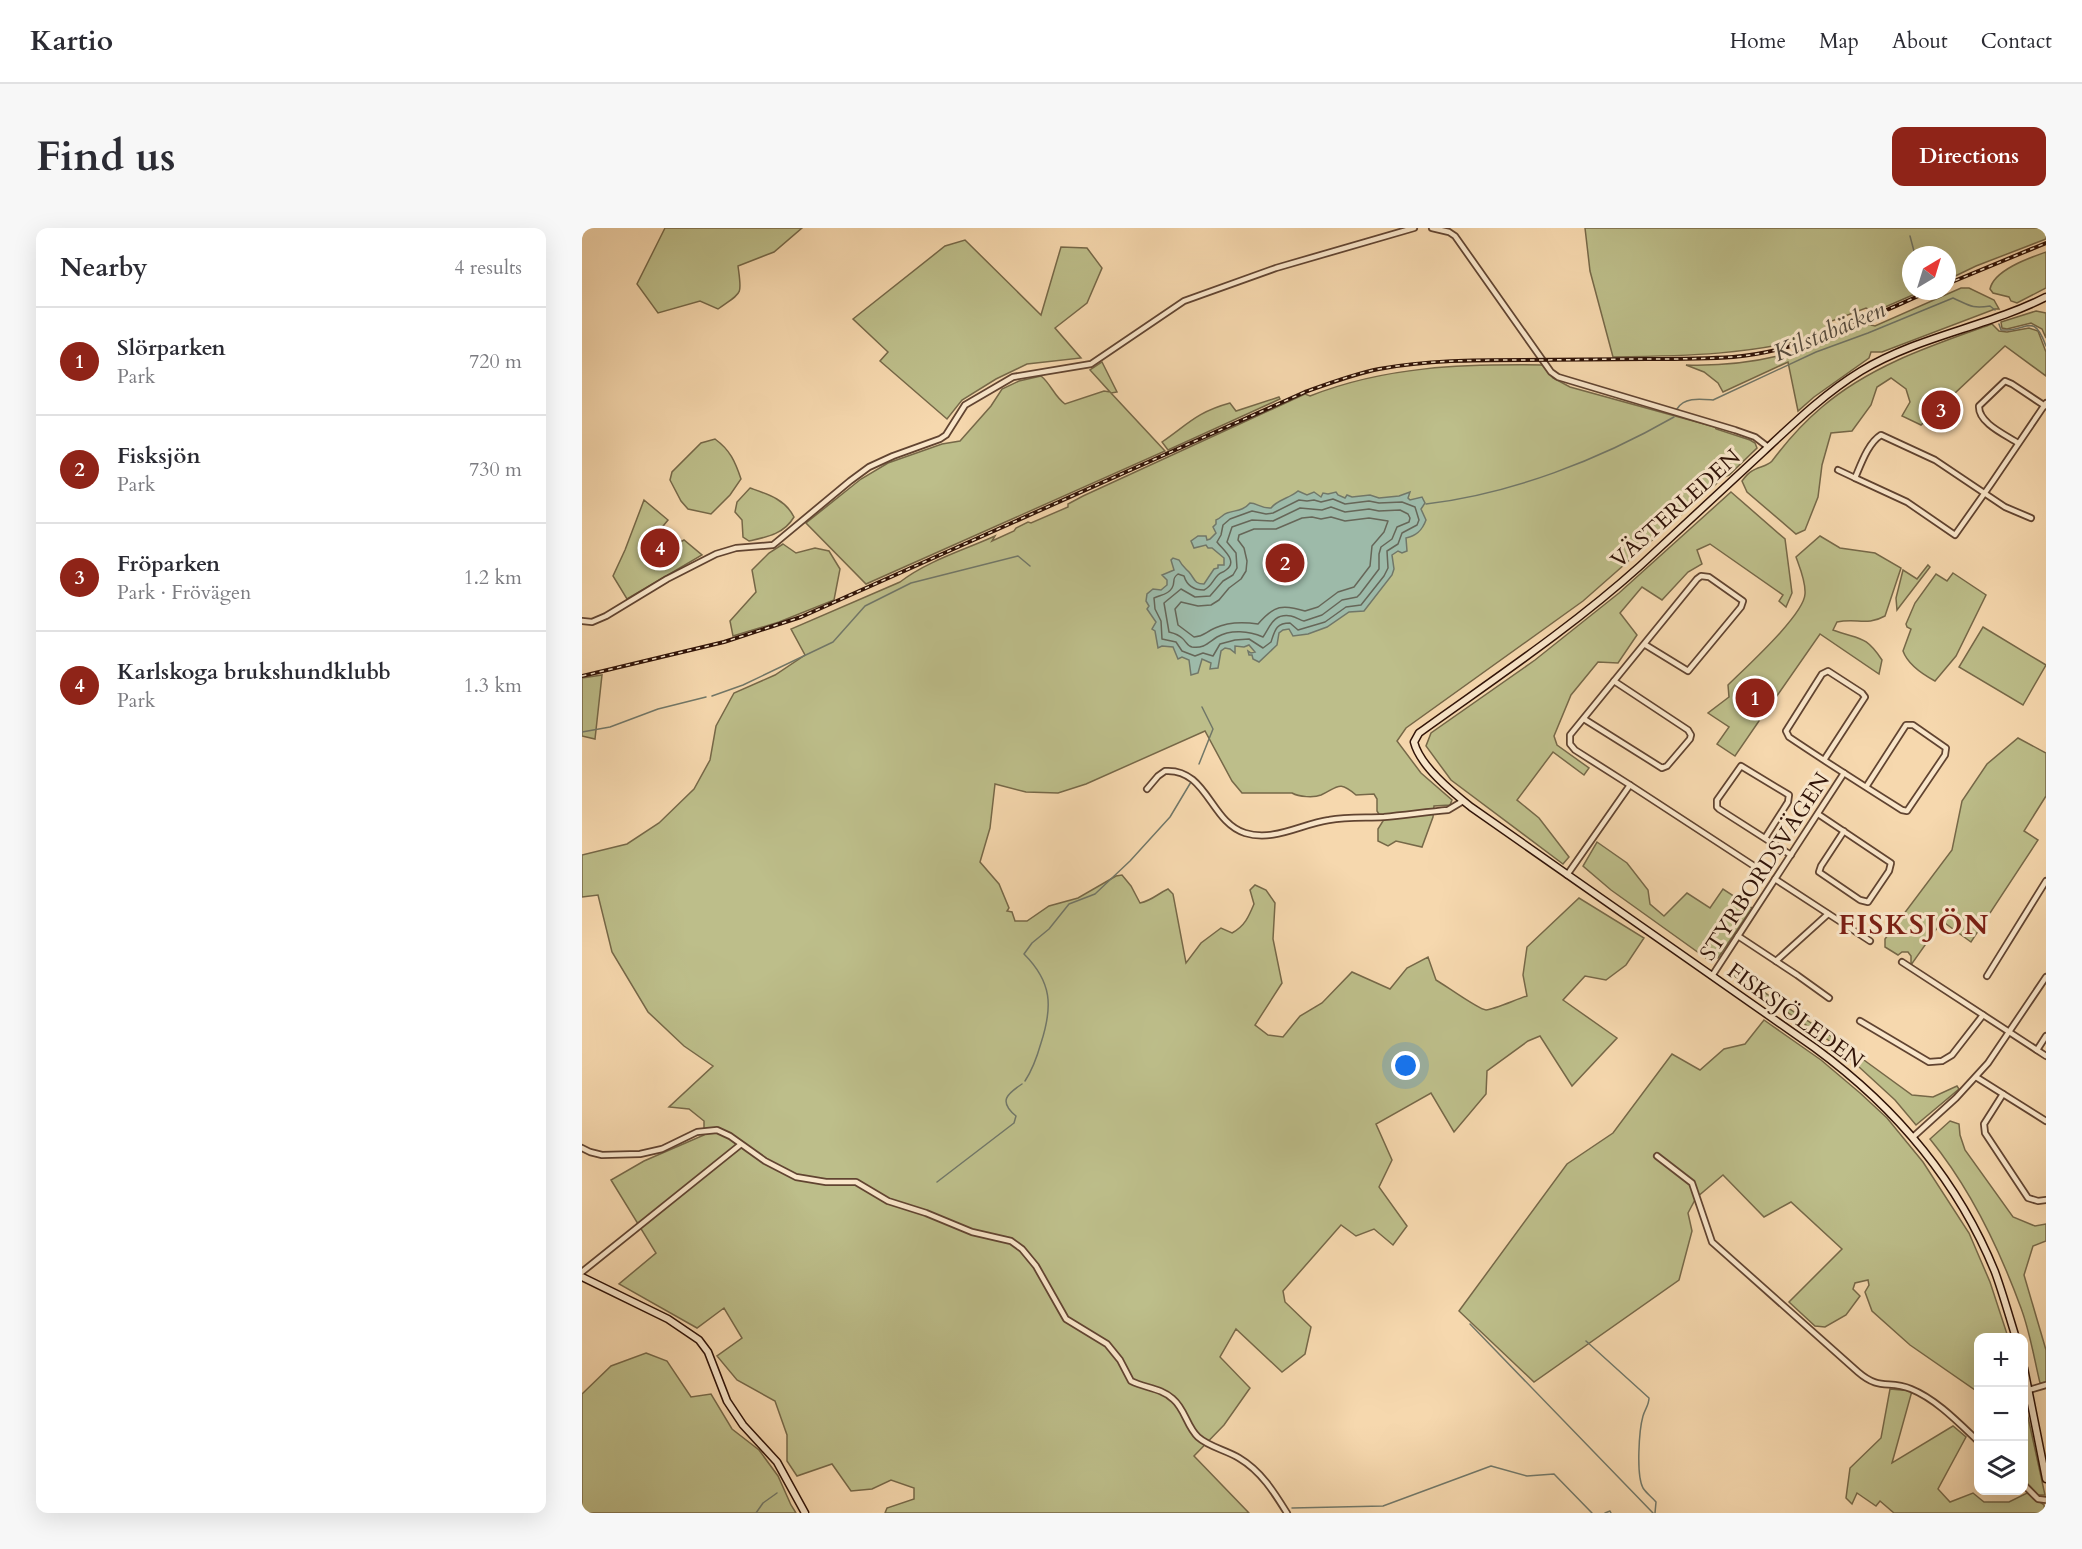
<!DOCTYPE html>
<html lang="en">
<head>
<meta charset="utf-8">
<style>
  :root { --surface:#fff; --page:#f7f7f7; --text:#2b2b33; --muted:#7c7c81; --line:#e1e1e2; --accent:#8f2418 }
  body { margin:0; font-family:Cardo,serif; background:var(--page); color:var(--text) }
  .controls { position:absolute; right:18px; bottom:18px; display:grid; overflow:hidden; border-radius:12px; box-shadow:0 6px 24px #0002 }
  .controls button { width:54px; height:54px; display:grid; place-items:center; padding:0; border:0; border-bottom:2px solid var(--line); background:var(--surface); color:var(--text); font:30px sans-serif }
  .compass { position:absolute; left:1320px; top:18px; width:54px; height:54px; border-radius:50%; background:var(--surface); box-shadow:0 6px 24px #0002; rotate:38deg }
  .you { position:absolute; left:824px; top:838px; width:21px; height:21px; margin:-15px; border:4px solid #fff; border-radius:50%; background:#1a73e8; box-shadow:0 0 0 9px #1a73e833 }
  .badge { display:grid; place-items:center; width:39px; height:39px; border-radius:50%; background:var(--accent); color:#fff; font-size:20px; font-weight:700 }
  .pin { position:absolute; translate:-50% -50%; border:3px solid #fff; box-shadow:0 2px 6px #0006 }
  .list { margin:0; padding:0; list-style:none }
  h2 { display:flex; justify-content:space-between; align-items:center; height:78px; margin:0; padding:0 24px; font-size:26px }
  h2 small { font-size:20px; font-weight:400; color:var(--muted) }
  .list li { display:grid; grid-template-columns:39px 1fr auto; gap:18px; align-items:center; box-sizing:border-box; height:108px; padding:0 24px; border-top:2px solid var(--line) }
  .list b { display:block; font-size:22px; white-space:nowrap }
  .list p { margin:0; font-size:20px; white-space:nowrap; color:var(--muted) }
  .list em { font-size:20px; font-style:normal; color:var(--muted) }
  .icon { flex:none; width:33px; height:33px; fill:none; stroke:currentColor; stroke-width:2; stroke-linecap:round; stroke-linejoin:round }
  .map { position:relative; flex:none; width:1464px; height:1285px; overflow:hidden; border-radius:12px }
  header { display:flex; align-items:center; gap:36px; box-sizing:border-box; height:84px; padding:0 30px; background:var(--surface); border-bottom:2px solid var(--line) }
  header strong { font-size:28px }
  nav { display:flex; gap:33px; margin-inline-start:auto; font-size:21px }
  .intro { display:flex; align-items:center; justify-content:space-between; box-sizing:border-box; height:144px; padding:0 36px }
  h1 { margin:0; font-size:42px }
  .button { padding:15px 27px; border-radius:12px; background:var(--accent); color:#fff; font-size:21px; font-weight:700 }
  main { display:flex; gap:36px; padding:0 36px }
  aside { flex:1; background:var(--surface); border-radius:12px; box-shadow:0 6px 24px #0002 }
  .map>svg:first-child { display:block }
</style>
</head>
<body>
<header>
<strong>Kartio</strong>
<nav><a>Home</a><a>Map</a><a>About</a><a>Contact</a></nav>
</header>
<div class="intro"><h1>Find us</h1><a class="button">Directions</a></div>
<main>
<aside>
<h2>Nearby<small>4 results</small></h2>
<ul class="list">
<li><span class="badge">1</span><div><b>Slörparken</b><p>Park</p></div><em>720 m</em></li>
<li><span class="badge">2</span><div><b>Fisksjön</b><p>Park</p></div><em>730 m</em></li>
<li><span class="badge">3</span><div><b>Fröparken</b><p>Park · Frövägen</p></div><em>1.2 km</em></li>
<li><span class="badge">4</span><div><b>Karlskoga brukshundklubb</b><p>Park</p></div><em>1.3 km</em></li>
</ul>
</aside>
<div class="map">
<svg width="1464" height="1285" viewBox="0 0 1464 1285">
  <rect width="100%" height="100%" fill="#f6d8ae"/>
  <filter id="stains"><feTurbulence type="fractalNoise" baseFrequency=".00333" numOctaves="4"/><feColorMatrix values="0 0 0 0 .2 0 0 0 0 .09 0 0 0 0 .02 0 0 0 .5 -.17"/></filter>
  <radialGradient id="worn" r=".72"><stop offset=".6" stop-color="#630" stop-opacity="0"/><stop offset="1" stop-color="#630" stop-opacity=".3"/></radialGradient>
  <g fill="#bdbe8a" stroke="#766848" stroke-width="1.5">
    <path d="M83,0H220L192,24L156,38C160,68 161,63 136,81L118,73L76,85L55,56Z"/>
    <path d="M1003,0H1464V11L1394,38L1365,52V27H1329V63H1340L1294,83H1290L1284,80L1247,94L1239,107C1170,127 1103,128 1031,129L1008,43Z"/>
    <path d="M383,12L459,87L479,19L505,20L520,40L505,75L473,100L499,130L445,136L414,151L380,172L365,191L298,133L306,124L271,91L363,18Z"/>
    <path d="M1464,24V60L1435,75L1429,73L1427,69L1411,65L1408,61C1412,42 1447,30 1464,24Z"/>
    <path d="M1379,60H1387L1412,72L1417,81H1413L1300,124H1289L1287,130L1232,169L1216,183L1206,134L1141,164L1136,155L1122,144L1104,137C1171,139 1225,124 1285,96L1293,98Z"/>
    <path d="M1454,83L1464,85V110L1460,101L1449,95L1425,101L1420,100L1419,94Z"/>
    <path d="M1410,96L1417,103L1425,104L1447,100L1456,103L1464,124V148L1423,118L1339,197L1320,188L1328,174L1324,161L1309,150L1295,159L1289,177L1270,203L1249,205L1240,237L1236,269L1223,302L1214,306L1165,264L1160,253C1163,249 1166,245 1170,243C1176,239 1186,238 1190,233C1205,213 1221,195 1240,179C1289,137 1351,117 1410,96Z"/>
    <path d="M520,134L535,164L529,165L583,223L284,356L224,295L279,251L306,235L360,216L378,213L409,178L420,161L437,153L459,148C469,156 472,168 483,176L522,163L528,164L508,142Z"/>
    <path d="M961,137L971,150L988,159L1133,199L1134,201L1168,212L1173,215L1175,220L1147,247L1142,249L1001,373L824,500L815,513L839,545L870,572L868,577L852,578L851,589L840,619L814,613L806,618L796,613V601L801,593L795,583V571L792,566L774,567C757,552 756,559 739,567C732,570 717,569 710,565H660L650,553L623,503L504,556L476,565L444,564L413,556L408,600L398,634L417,656L427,680L425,683L430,684L433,693H445L467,678L496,670L534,648L540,647L549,658L558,675C571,672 575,666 586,661L591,666L604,735L619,715L639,700L650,705C663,698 667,688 672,676L668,662L673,657L684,662L693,675L691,711L700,755L673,797L686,807L701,809L718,788L740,775L770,744L808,761L825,740L846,729L854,752C863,757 897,782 904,782C913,781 935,771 945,768L941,747L945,719L997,670L1062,710L1044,737L1024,752L1003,748L981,772L1035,810L990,858L958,808L946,813L905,843L904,866L872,904L849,865L794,896L810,932L797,959L825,998L811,1017L792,1001L774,1008L759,997L701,1063L703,1074L729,1099L723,1126L700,1144L654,1101L638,1129L668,1160L642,1197L612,1228L667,1285H303L305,1280L332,1271V1260L309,1252L290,1261L269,1263L250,1236L215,1248L205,1233V1207L193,1173L155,1152L135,1128L160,1110L142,1080L115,1100L37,1056L74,1025L29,952L62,933L122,907V893L107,881L87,879L131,838L102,818L66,784L30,724L16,667L0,669V627L45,616L77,595L112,561L128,532L134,498L152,465L193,447L223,427L209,401L318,354C345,333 382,322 413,308L410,313L432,303L434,300L446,294L449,295L486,279V276L501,268L723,166L728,168C804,138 881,136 961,137Z"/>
    <path d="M697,169L698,171L586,222L580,214C606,196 615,184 648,175L654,183Z"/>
    <path d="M133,211C148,222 153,233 159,251L148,267L129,286L106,281L99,273L88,252L90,244L119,215Z"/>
    <path d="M168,260C185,266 203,271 212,289C202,306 185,309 167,313L161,309L160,292L153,284L155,274Z"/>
    <path d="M1149,264L1203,311L1210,365L1204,379L1197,373L1201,367L1128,316L1115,322L1120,336L1106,344L1080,372L1060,359L1038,385L1055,407L1036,435L1016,434L989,467L972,508L975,517L1007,540L1002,547L971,524L935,572L957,590L987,629L981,636L869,552L844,518L849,505L953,432L1037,365Z"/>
    <path d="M62,272L86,292L77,303L91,318L102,312L120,327L45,371L31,348L43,322Z"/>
    <path d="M1238,308L1258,320L1293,325L1319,340L1303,388C1285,398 1275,390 1255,394L1251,402C1277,412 1283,406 1300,432L1297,446L1238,406L1181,488L1177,486V493L1153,528L1135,516L1147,499L1126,485L1147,469L1146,457C1163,440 1222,387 1223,366C1224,354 1218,340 1214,329Z"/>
    <path d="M201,316L214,325L233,320L247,323L258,341L252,372L197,394L151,408L148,393L174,364L170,342L187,325Z"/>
    <path d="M1346,337L1348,339L1315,382L1314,370L1321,342L1335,351Z"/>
    <path d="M1371,345L1404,367L1374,428L1353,453C1340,446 1326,437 1321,423L1329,401L1325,399L1324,396L1333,375L1354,346L1365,353Z"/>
    <path d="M1401,399L1464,437L1441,477L1377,439Z"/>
    <path d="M20,447L13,511L0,508V450Z"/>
    <path d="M1436,510L1464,525V568L1442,603L1456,612L1389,714L1360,693L1329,737V728L1326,724H1320L1316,727L1303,719V711L1370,622L1380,573L1405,536Z"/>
    <path d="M1015,614L1045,635L1066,662L1068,676L1082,688L1105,665L1128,680L1141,661L1170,680L1136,730H1124L1029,662L1001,638Z"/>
    <path d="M1148,742L1249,808L1330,867L1351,869L1375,858L1377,861L1334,897L1313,872L1252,816L1146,744Z"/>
    <path d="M1182,792L1239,832L1278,865L1305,890L1341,934L1387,1005L1408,1054L1426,1109L1396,1110V1164L1328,1117L1290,1083L1283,1064L1287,1057L1286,1052L1273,1055L1271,1061L1278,1068L1264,1087L1243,1099L1233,1098L1207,1074L1260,1021L1209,974L1182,989L1141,947L1114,970L1106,985L1110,1003L1097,1052L952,1154L877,1083L985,936L1031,905L1090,826L1118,842L1142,821L1163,816Z"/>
    <path d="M1368,893L1377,896L1378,907L1383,922L1431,989L1453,998L1464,996V1013L1451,1018L1442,1047L1464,1122V1154L1458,1155C1452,1130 1448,1104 1439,1080C1417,1020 1388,960 1348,911Z"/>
    <path d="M64,1125L85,1133L109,1169L129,1166L150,1201L177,1222L196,1248L209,1277L214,1285H0V1166L29,1138Z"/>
    <path d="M1308,1161L1330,1163L1310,1235L1371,1198L1384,1209L1356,1261L1368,1274L1391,1265L1402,1274H1427L1445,1265L1462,1277L1463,1285H1312L1298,1273L1294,1278L1275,1265L1270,1276L1264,1270L1268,1240L1299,1210Z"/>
    <path d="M1442,1169L1444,1180L1463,1267H1456L1442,1252Z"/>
  </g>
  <path fill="#9dbaa9" stroke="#717768" stroke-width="1.5" d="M716,263L725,267L732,264L739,269L741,265L746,266L754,264L756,267L763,270L765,267L770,269L788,267L797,270L817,268L828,264L826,270L828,272L840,269L843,275L839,281L844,292C840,303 834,308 824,310L825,323L820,325L816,323L810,327L812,341L810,347L782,383L767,384L745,399L726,406L711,408L707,401L701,402L697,405L695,417L677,434L671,431L670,427H667L666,423L669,425L673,424L667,417L662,419L653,418V425L648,421L643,420L639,423L636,440L628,441L629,435L620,431L616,445L609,447L607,432L600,429L596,431L591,419L580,418L576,420L573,403L570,401L574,394L565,381L567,378L564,373L565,366L571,361L579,362L585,357V352L580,347L592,342L589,332L591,330L597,332C600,338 603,340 607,344C613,351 612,356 622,356L632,341L636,340V337H642V330L630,320H626L624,317L612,320L609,313L616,308H624L625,312L628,311L634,305L631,299L634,296V292C638,291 641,286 645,285C654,282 661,283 668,275C675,275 680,281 689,280C695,272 708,270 716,263Z"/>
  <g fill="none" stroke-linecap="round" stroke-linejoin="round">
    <g stroke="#666658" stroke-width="1.5">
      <path d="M751,271L763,276L787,273L797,275L820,274L833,279L837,292L835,297L820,305L816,316L805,323L806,340L802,348L779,377L764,379L743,394L716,402L708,395C694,395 693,402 689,414L681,420L667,411L653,412L638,416L631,428L621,425L613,428L600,423L594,414L580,411L579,393L573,381L572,370C578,367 586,367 590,360C594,353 589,351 596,346L602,348C605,358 612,362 622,362C630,358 630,353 636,347C640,343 639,346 644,342C657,333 640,321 635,314L639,307L641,297L648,291L670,283L684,286L691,285L717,272L725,273L732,272L739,274Z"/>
      <path d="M749,279L763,284L787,281L797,283L818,282L826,286L828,290L827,294L815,299L810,311L799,319L797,326V341L778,366L775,369L760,372L740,387L722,393C718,392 714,389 709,388C691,385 688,399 681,409C667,403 649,401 635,409C627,414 622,421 610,419C605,418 604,413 600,410C596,406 591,405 587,404L582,375L599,361L613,369L628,368L641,353L651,347L655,340L654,325L645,314L650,299L670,292L691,293L718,280L740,282Z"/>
      <path d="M730,289L739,291L749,289L763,293L787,290L806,293L802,304L790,318L788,338L772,359L756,364L736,379L723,383C701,376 692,377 676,396C663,394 646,394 633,400C623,404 623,408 612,409L596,397L593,381L599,374L616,378L629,377L637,372L647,360L659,351L664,343L665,333L662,320L656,312L657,307L672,301H694L720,290Z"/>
    </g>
    <g stroke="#717768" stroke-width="1.5">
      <path d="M1328,8L1333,27"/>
      <path d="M1417,96L1419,102C1446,104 1451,83 1464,118"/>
      <path d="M1095,181C1102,169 1118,171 1131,172L1234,124L1286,105L1371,70C1387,77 1389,81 1408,78L1413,82"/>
      <path d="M844,276C929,266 1017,232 1092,189"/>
      <path d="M130,468L161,457L251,414L283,378L329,355L436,328L448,338"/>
      <path d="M0,504L28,499L76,481L124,469"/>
      <path d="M617,536L631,501L620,479"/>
      <path d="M443,853C451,841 455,829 459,815C471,778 470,754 442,726L450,715L467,701L487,676L513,666L548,633L588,589L609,554"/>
      <path d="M355,954L432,895L434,888C416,873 425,866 440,856"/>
      <path d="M888,1096L1071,1285"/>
      <path d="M1004,1113L1067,1170C1067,1177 1063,1181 1061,1188C1057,1202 1054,1247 1061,1260C1064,1265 1070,1269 1074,1274L1073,1285"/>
      <path d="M710,1280L801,1278L909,1238L945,1248L972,1246L1010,1285"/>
      <path d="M174,1285L181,1275L195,1265"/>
      <path d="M1023,1285L1028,1283L1029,1285"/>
    </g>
    <g stroke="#614431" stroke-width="8">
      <g id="street">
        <path d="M850,0L867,4L873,8L969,144L976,149L1153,202L1173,209L1186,219"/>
        <path d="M1436,215C1424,207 1396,195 1397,178L1423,153L1430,156L1463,178"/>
        <path d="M1256,242L1273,250"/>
        <path d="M1449,290L1423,279L1353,232L1299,207C1286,215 1279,236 1273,250L1325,274L1373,307L1409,256L1464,175"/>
        <path d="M0,393L10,394L24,388L85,351L134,326L154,320L191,317L268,253L287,239L311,228L358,211L364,207L383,177L431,149L509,136L602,73L694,40L832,0"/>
        <path d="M1002,491L1080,540L1085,538L1108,511L1109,507L1106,502L1032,453"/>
        <path d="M1242,532L1283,469L1280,465L1246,443L1240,446L1204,503L1207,509C1244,534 1282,558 1320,582L1325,583L1363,527L1364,520L1331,497H1324L1284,559"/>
        <path d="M1048,557L1172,638"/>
        <path d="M565,561L576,548L583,543C625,540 628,594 663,605C692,614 719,596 747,592C765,589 784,590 802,589C823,587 845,584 866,582L881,573"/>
        <path d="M1236,586L1309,635L1307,643L1286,674L1278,672L1237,644L1239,638L1262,603"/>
        <path d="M1183,610L1206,574L1207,567L1159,538L1135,572V579L1137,581L1209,627"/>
        <path d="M985,647L1048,557L993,522L988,516V507L1115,351L1119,348L1127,349L1161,373L1159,379L1106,443L1062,416"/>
        <path d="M1193,651L1288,713"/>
        <path d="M1156,708L1215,747L1247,770"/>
        <path d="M1194,733L1246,686"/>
        <path d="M1320,734L1464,828"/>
        <path d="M1130,748L1262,545"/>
        <path d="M1405,748L1464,653"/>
        <path d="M1278,793L1347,834L1360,833L1370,827L1401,787"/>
        <path d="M1455,822L1464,808"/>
        <path d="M1394,849L1464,893"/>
        <path d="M1421,866L1402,896L1403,905L1446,970L1456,973L1464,972"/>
        <path d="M1331,909L1374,870L1406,835L1464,749"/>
        <path d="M0,920L8,924L20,927L58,926L80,921L115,904L135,902L148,908L183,933L214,949L244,954H274L306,973L344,985L390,1004L429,1013L440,1021L454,1038L484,1091L525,1116L538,1132L549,1153C563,1160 579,1160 591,1171C603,1181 605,1199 616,1209C627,1219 644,1222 657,1230C679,1243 692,1264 705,1285"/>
        <path d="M1075,928L1110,955L1130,1014L1276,1144C1298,1163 1306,1152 1329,1161C1354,1171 1377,1195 1396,1213"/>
        <path d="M0,1044L158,917"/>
        <path d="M1447,1162L1464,1157"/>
        <path d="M1442,1257L1456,1271L1464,1272"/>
      </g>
    </g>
    <g stroke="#2f1207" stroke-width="9">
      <g id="secondary">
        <path d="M0,1049L86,1091L117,1112L126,1124L145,1173L161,1197L195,1234L223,1285"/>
        <path d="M1434,1110C1427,1088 1421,1066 1413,1044C1376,953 1312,878 1233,820L889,579C870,564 838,538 832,514L837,505C912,451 989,400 1058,338C1099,300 1140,262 1181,224C1212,195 1243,165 1279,143C1337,108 1405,99 1464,69"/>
        <path d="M1442,1140L1464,1251"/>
      </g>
    </g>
    <use href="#street" stroke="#f9e6ca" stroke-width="4.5"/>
    <use href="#secondary" stroke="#f9e6ca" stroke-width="6"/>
    <g stroke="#2f1207" stroke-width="4">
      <g id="rail">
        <path d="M1365,56L1464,15"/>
        <path d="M0,448L142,414L219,389L723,164C748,155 772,146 797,141C845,132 893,132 942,132C983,132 1024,131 1065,131C1093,131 1122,131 1151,129C1221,123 1285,90 1348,63"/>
      </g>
    </g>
    <use href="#rail" stroke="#f9e6ca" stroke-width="1.5" stroke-dasharray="4.5" stroke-linecap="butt"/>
  </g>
  <g text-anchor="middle" stroke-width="6" stroke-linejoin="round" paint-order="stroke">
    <g font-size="22" fill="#2f1207" stroke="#f9e6ca">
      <text transform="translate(1093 280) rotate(-42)" y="8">VÄSTERLEDEN</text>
      <text transform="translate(1182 638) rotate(-57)" y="8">STYRBORDSVÄGEN</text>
      <text transform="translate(1214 787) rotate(36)" y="8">FISKSJÖLEDEN</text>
    </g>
    <g font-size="24" font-style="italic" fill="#564d40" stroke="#f9e6ca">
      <text transform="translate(1247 103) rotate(-23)" y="8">Kilstabäcken</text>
    </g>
    <g font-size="28" font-weight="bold" letter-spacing="1.5" fill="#7a1f14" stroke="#f9e6ca">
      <text x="1332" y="706">FISKSJÖN</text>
    </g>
  </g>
  <rect width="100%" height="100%" filter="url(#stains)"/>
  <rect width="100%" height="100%" fill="url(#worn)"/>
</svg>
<div class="controls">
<button>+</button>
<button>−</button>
<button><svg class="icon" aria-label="layers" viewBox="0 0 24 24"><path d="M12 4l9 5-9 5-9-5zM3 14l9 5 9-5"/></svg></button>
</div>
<svg class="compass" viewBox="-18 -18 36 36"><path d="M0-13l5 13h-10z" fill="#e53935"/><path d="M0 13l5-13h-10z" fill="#7c7c81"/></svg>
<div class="you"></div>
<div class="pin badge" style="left:1173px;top:470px">1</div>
<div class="pin badge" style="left:703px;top:335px">2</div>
<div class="pin badge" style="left:1359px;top:182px">3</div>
<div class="pin badge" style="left:78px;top:320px">4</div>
</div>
</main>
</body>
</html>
